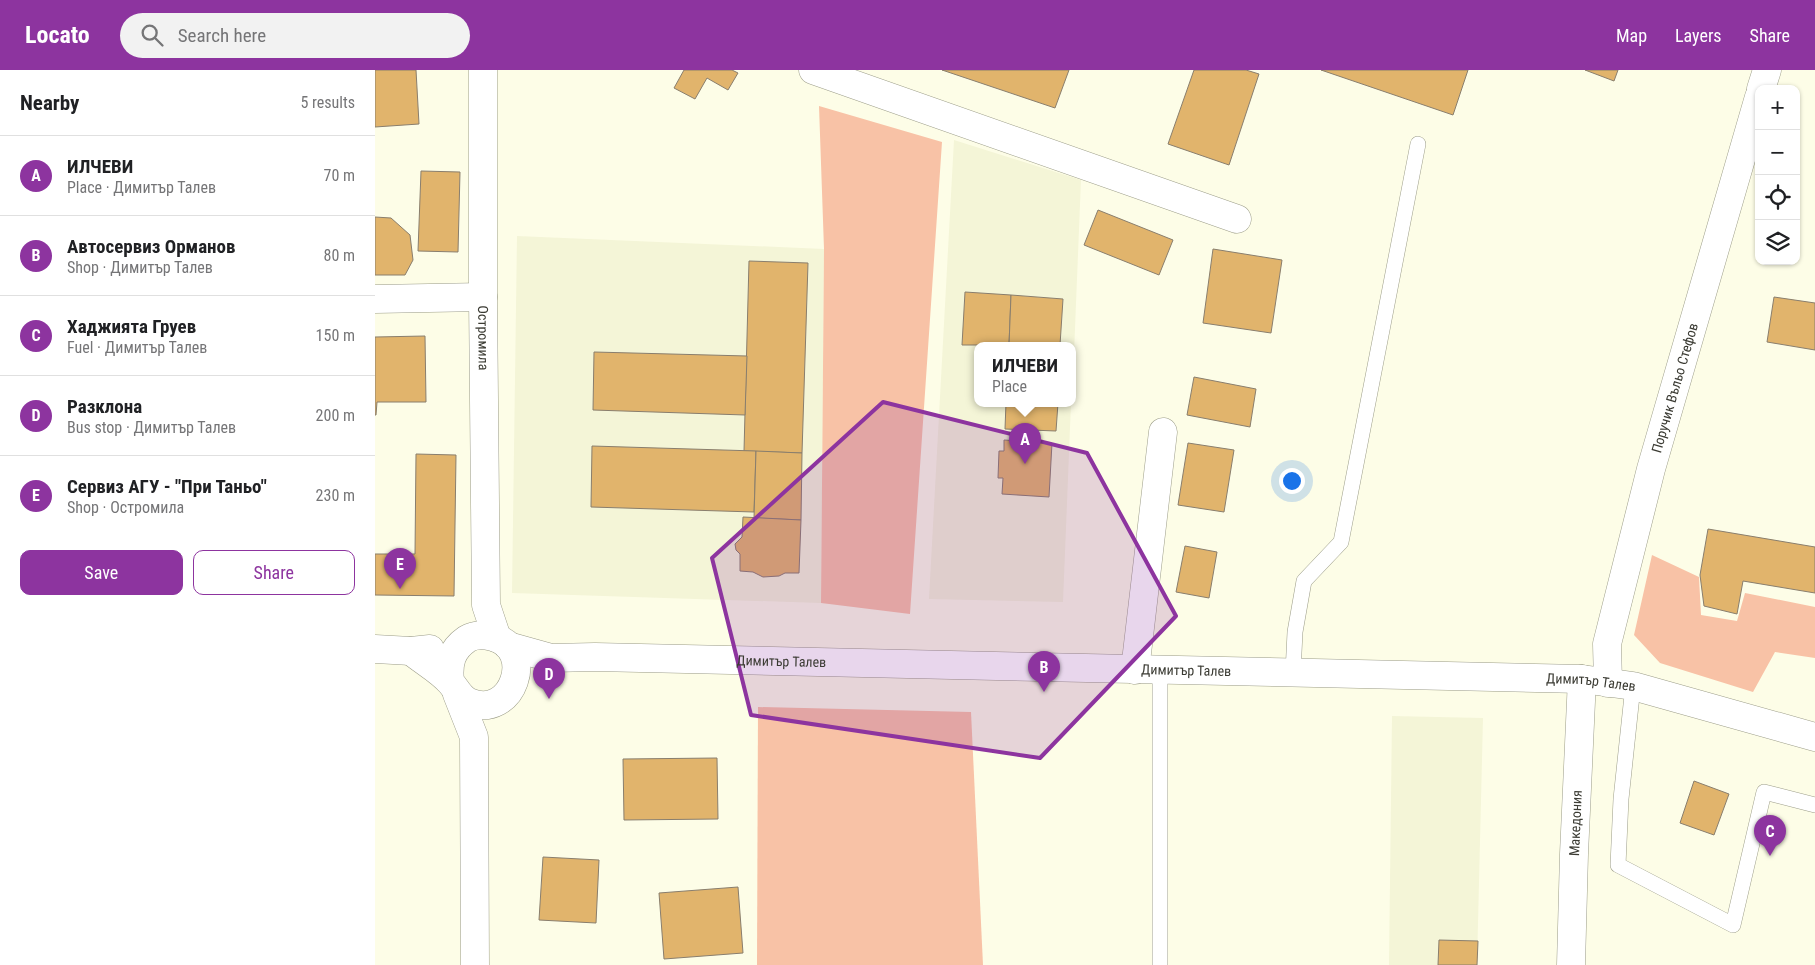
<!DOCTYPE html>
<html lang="en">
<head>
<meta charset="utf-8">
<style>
  :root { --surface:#fff; --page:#f2f2f2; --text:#202124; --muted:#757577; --line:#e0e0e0; --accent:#8d349f }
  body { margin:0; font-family:"Roboto Condensed",sans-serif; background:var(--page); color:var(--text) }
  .controls { position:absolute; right:15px; top:15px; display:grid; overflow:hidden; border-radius:10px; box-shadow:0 1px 4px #0004 }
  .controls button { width:45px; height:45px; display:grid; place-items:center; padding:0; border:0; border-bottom:1px solid var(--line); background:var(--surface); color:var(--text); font:25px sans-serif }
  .you { position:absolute; left:916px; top:410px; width:18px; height:18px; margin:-12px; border:4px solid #fff; border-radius:50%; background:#1a73e8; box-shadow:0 0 0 8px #1a73e833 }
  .badge { display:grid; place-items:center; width:32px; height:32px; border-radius:50%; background:var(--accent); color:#fff; font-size:16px; font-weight:700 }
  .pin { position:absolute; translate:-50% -41px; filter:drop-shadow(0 1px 2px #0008) }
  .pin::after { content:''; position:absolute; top:26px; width:18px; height:15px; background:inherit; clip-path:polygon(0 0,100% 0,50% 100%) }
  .popup { position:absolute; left:599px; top:272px; width:102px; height:65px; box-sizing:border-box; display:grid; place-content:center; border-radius:10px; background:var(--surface); filter:drop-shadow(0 1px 4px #0005); font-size:16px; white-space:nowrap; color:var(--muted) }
  .popup b { font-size:19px; color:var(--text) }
  .popup::after { content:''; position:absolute; left:50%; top:100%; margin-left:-10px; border:10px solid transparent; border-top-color:var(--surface) }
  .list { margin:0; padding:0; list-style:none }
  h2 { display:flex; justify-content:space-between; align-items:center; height:65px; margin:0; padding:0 20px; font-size:21px }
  h2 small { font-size:16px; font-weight:400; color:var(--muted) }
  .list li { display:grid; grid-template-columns:32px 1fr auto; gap:15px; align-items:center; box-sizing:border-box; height:80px; padding:0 20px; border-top:1px solid var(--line) }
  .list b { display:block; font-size:19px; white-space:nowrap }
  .list p { margin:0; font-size:16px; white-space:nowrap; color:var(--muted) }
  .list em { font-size:16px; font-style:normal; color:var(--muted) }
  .actions { display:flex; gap:10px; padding:15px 20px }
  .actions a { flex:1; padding:11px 0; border:1px solid var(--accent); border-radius:10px; text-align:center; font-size:18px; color:var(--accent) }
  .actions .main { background:var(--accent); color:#fff }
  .icon { flex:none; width:28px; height:28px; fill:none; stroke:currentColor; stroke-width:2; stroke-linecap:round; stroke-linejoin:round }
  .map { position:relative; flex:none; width:1440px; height:895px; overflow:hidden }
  header { display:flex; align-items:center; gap:30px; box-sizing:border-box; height:70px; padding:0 25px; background:var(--accent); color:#fff }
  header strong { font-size:24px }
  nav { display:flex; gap:28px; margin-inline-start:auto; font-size:18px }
  .search { width:350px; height:45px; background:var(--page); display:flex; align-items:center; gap:12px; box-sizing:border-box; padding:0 18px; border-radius:28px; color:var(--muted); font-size:19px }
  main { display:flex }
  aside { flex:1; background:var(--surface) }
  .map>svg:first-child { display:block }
</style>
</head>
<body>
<header>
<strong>Locato</strong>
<div class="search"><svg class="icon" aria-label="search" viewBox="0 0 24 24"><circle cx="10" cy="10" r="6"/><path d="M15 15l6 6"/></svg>Search here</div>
<nav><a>Map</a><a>Layers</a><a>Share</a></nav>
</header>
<main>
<aside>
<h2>Nearby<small>5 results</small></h2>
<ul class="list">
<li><span class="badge">A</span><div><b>ИЛЧЕВИ</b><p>Place · Димитър Талев</p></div><em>70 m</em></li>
<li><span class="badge">B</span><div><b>Автосервиз Орманов</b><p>Shop · Димитър Талев</p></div><em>80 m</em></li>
<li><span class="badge">C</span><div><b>Хаджията Груев</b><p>Fuel · Димитър Талев</p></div><em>150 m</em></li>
<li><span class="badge">D</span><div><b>Разклона</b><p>Bus stop · Димитър Талев</p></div><em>200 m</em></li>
<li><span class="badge">E</span><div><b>Сервиз АГУ - &quot;При Таньо&quot;</b><p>Shop · Остромила</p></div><em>230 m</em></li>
</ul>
<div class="actions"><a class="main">Save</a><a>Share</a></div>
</aside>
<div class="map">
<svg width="1440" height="895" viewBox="0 0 1440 895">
  <rect width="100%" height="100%" fill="#fdfde7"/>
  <g fill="#f4f5d7">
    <path d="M579,70L706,110L698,308V275H602V333H696L688,532L554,529Z"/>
    <path d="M142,166L449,179L446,533L137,523Z"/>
    <path d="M1017,646L1108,648L1102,895H1014Z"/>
  </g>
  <g fill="#f8c2a6">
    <path d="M444,36L567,72L535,544L446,533L449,179Z"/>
    <path d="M1277,485L1324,507L1326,545L1362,551L1370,523L1440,537V588L1400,582L1378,622L1285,593L1259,565Z"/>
    <path d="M383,637L596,642L608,895H382Z"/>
  </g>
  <g fill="#e1b46c" stroke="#897e6d">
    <path d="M0,0H41L44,54L0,57Z"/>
    <path d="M309,0H357L363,3L353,20L332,8L320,29L299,18Z"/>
    <path d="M567,0H694L680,38Z"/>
    <path d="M819,0H871L884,4L854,95L793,74Z"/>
    <path d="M946,0H1093L1078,45Z"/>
    <path d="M1210,0H1243L1239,11Z"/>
    <path d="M46,101L85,102L83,182L43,181Z"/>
    <path d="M723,140L798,170L784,205L709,175Z"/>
    <path d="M0,147L16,148L35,165L38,190L30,205H0Z"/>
    <path d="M838,179L907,190L896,263L828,253Z"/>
    <path d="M374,191L433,193L427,383L369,381Z"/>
    <path d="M590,222L636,225L634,275H587Z"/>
    <path d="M636,225L688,229L685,275H634Z"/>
    <path d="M1399,227L1440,233V280L1392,272Z"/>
    <path d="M50,266L51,332H2L1,345H0V267Z"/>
    <path d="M219,282L372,286L370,345L218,340Z"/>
    <path d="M819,307L881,319L875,357L812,345Z"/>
    <path d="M631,333H683L681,361L630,359Z"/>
    <path d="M629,370L677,373L674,427L627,424L628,408H623L624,381H629Z"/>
    <path d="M813,373L859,380L849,442L803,435Z"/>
    <path d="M217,376L381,381L379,442L216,437Z"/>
    <path d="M381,381L427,383L426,450L379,448Z"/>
    <path d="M41,384L81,385L79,526L0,525V484H40Z"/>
    <path d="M368,447L426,450L424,503H410L404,506L388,507L378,502L365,501V484L361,480L360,474L367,467Z"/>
    <path d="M1333,459L1440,477V523L1368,511L1362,544L1329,536L1325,505Z"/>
    <path d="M810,476L842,482L834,528L801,522Z"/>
    <path d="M342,688L343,749L249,750L248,689Z"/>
    <path d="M1319,711L1354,724L1339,765L1305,753Z"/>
    <path d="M168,787L224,790L221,853L164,850Z"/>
    <path d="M363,817L368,883L289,889L284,823Z"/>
    <path d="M1064,870L1103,871L1102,895H1063Z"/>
  </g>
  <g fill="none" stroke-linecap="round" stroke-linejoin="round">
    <g stroke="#9c9d89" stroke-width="16">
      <g id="lane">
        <path d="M918,603L920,562L929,511L966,472L1043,74"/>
        <path d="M1258,616L1246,729L1243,795L1358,855L1389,722L1440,735"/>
        <path d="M785,895V600"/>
      </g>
    </g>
    <g stroke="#9c9d89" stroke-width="29">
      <g id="street">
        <path id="s1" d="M108,0V227L111,535L122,568"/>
        <path d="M438,0L862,149"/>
        <path d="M1386,19L1392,0"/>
        <path d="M0,229L108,227"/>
        <path d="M760,600L788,362"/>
        <path id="s2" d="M1233,613L1232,574L1276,399L1384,27"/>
        <path d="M82,624L99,667L100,895"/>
        <path id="s3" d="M1196,895L1199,784L1207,609"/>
      </g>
    </g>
    <g stroke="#9c9d89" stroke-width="29">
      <g id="secondary">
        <path id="s4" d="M133,576L176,588L220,587L1207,609L1258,616L1440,667"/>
        <path d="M0,579L36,581L55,579"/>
        <path d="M36,581C48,591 66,601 76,613C82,620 85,628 94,632C138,651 162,579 118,567C110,565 100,564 92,569C76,580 73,593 75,612"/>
      </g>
    </g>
    <use href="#lane" stroke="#fff" stroke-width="15"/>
    <use href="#street" stroke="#fff" stroke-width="28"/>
    <use href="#secondary" stroke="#fff" stroke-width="28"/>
  </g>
  <path fill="#8d349f" fill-opacity="0.2" stroke="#8d349f" stroke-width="4" stroke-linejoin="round" d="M508,332L712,383L801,546L665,688L376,645L337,488Z"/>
  <g text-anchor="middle" stroke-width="4.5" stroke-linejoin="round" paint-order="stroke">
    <g font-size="14" fill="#3b3b33" stroke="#fdfde7">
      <text dy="5" stroke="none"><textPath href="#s1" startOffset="268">Остромила</textPath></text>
      <text dy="5" stroke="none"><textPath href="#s2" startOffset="304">Поручик Въльо Стефов</textPath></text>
      <text dy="5" stroke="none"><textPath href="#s4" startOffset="275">Димитър Талев</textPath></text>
      <text dy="5" stroke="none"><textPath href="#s4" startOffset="680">Димитър Талев</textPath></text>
      <text dy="5" stroke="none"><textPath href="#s4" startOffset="1085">Димитър Талев</textPath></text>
      <text dy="5" stroke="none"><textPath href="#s3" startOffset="142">Македония</textPath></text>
    </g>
  </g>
</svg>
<div class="controls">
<button>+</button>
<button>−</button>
<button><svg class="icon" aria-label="locate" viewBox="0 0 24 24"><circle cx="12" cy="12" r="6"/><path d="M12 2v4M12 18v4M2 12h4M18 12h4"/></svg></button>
<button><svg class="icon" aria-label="layers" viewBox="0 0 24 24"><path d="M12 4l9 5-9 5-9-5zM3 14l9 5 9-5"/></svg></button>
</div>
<div class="you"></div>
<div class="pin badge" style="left:650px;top:394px">A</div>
<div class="popup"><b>ИЛЧЕВИ</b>Place</div>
<div class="pin badge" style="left:669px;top:622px">B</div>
<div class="pin badge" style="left:1395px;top:786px">C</div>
<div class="pin badge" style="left:174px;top:629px">D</div>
<div class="pin badge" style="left:25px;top:519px">E</div>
</div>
</main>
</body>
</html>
